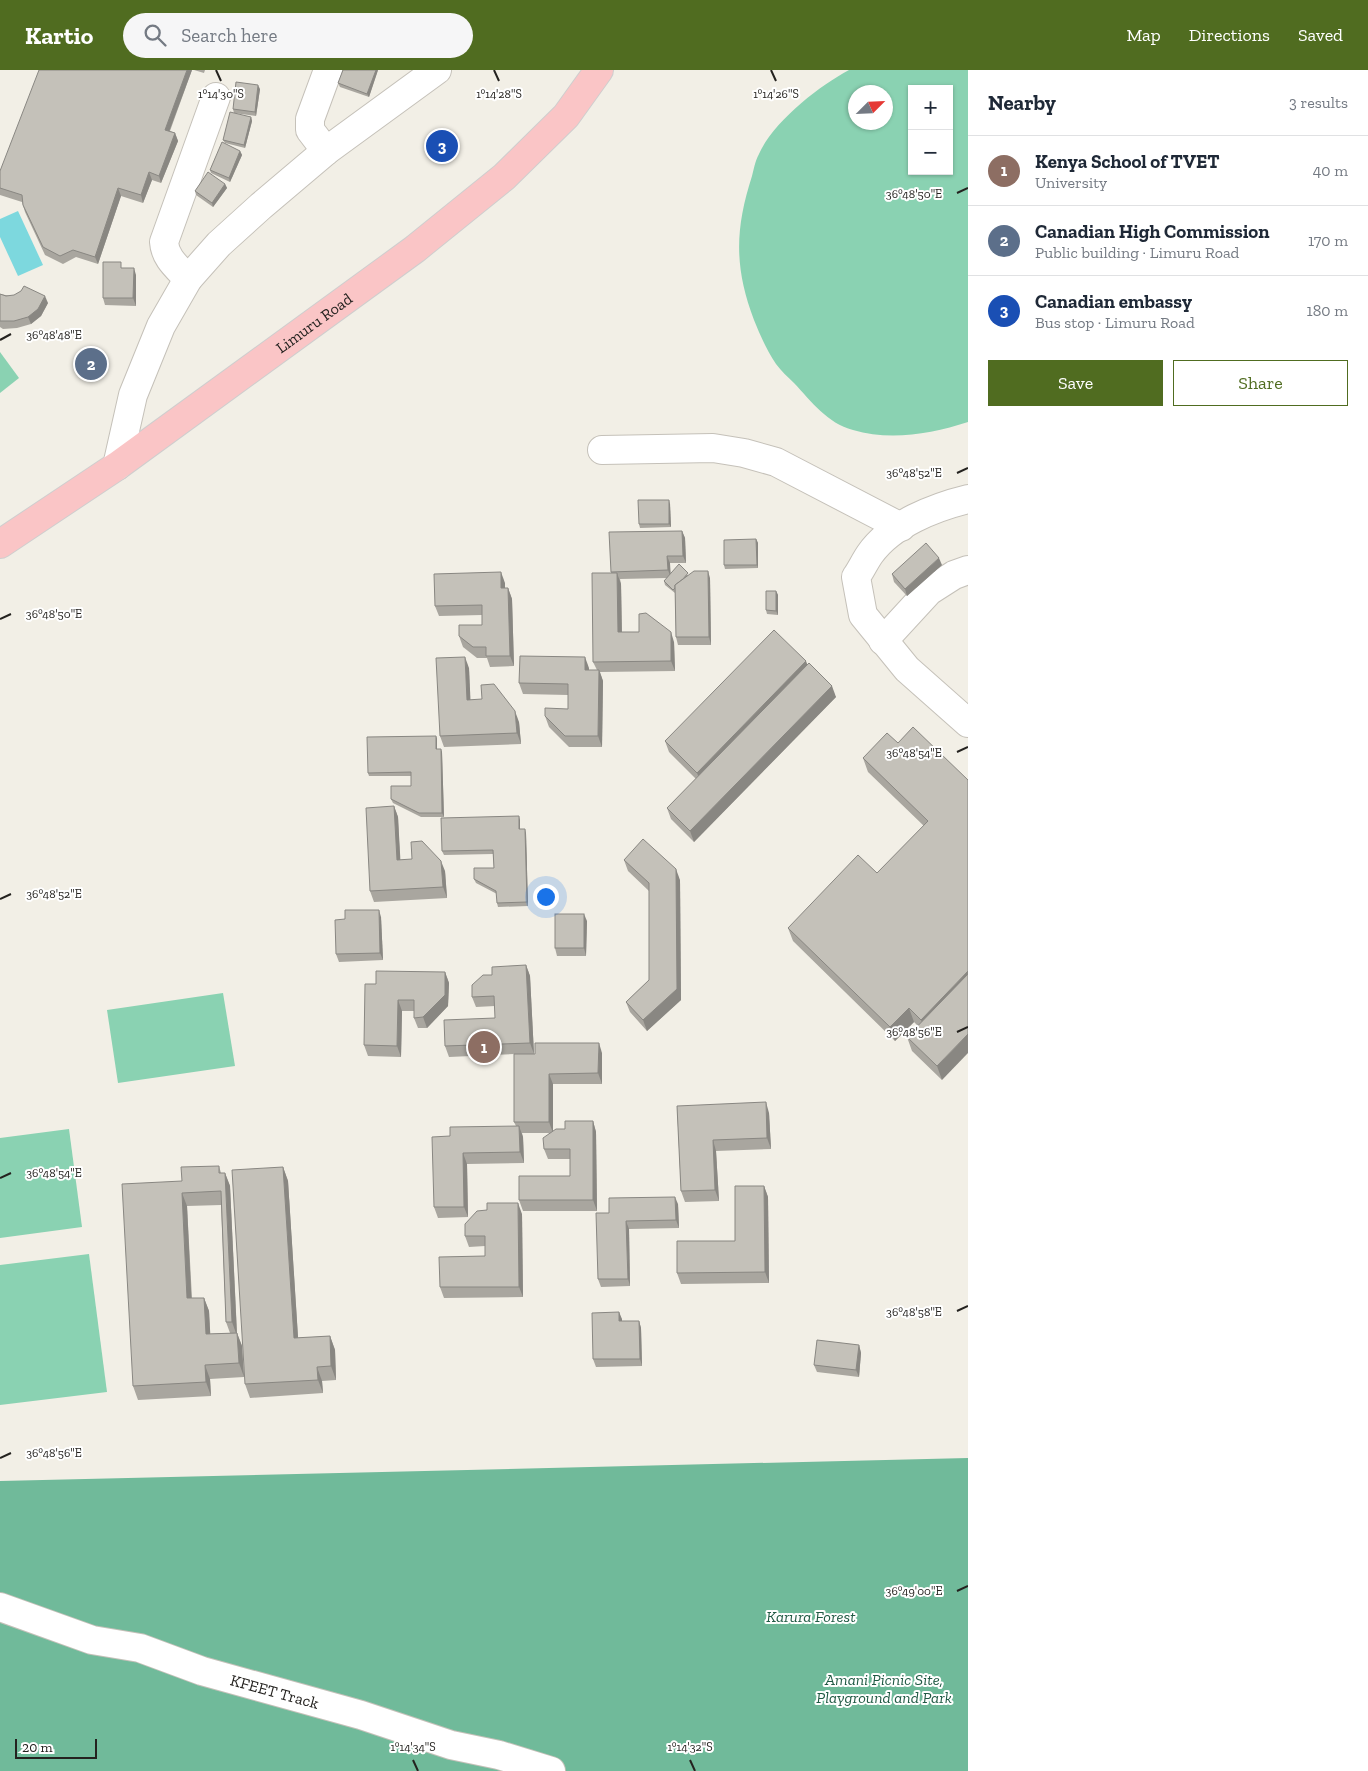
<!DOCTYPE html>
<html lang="en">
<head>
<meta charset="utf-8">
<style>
  :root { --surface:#fff; --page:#f6f6f7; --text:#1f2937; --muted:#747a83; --line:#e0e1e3; --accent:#506c20 }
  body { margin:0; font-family:"Zilla Slab",serif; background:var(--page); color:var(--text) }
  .controls { position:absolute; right:15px; top:15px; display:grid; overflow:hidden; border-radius:0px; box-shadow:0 1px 4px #0004 }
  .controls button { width:45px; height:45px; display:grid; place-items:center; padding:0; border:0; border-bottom:1px solid var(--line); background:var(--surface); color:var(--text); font:25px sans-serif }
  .compass { position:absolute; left:848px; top:15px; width:45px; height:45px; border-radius:50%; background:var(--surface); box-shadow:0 1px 4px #0004; rotate:66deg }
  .scale { position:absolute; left:15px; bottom:12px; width:82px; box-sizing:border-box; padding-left:5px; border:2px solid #24221f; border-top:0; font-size:14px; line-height:18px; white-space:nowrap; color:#24221f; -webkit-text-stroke:4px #fff; paint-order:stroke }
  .you { position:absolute; left:545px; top:826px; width:18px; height:18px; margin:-12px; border:4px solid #fff; border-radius:50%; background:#1a73e8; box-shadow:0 0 0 8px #1a73e833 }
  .badge { display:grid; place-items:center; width:32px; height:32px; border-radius:50%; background:var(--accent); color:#fff; font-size:16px; font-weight:700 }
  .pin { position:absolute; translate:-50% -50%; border:2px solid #fff; box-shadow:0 1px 5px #0006 }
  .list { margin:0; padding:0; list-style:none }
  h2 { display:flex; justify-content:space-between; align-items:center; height:65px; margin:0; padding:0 20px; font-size:21px }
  h2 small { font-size:16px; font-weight:400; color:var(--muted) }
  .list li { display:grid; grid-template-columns:32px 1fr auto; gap:15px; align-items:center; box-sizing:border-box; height:70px; padding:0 20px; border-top:1px solid var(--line) }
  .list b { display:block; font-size:19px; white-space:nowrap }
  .list p { margin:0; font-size:16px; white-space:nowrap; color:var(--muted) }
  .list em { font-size:16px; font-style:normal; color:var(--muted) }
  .actions { display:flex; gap:10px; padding:15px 20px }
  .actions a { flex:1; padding:11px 0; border:1px solid var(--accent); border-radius:0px; text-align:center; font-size:18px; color:var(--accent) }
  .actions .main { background:var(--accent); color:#fff }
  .icon { flex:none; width:28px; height:28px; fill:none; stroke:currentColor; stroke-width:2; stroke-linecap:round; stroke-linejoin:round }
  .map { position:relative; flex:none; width:968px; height:1701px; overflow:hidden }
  header { display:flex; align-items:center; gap:30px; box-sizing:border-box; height:70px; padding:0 25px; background:var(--accent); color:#fff }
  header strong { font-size:24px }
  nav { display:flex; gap:28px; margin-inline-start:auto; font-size:18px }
  .search { width:350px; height:45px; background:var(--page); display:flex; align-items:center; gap:12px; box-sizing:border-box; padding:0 18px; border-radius:28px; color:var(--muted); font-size:19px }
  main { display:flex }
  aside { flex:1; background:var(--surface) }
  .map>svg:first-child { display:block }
</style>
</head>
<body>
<header>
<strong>Kartio</strong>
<div class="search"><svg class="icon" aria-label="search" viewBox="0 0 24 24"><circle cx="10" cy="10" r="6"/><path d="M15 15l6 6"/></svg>Search here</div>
<nav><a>Map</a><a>Directions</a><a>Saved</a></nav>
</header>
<main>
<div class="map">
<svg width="968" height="1701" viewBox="0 0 968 1701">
  <rect width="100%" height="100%" fill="#f2efe6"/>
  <g fill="#8ad2b2" fill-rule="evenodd">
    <path d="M849,0H968V352C931,364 890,371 853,360C827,353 812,332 794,313C788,307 781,301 776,294C767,281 760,265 754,250C734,197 735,159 752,106C754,99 755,91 759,84C773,52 819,16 849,0ZM912,19H949V101H912ZM856,22H886V52H856Z"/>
    <path d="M0,282L19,308L0,323Z"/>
    <path d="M223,923L235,996L118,1013L107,940Z"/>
    <path d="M69,1059L82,1157L0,1168V1068Z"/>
    <path d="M89,1184L107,1322L0,1335V1195Z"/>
  </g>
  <path fill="#70ba9a" d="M968,1388V1701H0V1411Z"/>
  <path fill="#7dd8de" d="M18,141L43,195L18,206L0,167V149Z"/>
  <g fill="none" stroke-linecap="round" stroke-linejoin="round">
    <g stroke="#c5c1b9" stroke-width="30">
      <g id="minor">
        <path d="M326,81L310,60V49L328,0"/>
        <path d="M188,209C177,197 165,188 164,172L216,27"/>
        <path d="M602,380L713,378L744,383L776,392L901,457"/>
        <path d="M117,396L133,325L161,256L188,209L219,174L261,136L326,81L437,0"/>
        <path d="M968,429C935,437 891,454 870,484C865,491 861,500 856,507L863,545L907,599L968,653"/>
        <path d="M883,571L929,521L954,505L968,500"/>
        <path id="s1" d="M0,1537L92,1570L140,1578L202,1601L361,1645L451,1675L499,1685L551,1701"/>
      </g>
    </g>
    <g stroke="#cfcece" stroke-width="30">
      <g id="major">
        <path id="s2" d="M0,474L117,396L415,179L504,107L566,46L599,0"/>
      </g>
    </g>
    <use href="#minor" stroke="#fff" stroke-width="28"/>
    <use href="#major" stroke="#fac5c6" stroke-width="28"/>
  </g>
  <g fill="#a9a69f" fill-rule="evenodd">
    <path d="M192,0L170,61L175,63L178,71L161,113L152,110L143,133L121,126L98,194L76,187L63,194L45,185L25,142L22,132L0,125V101Z"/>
    <path d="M194,0H205L204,3Z"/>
    <path d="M378,0L369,27L340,17L338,13Z"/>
    <path d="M260,19L256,46L234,43L233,39Z"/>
    <path d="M251,47L252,51L245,78L225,73L223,70Z"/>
    <path d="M240,81L242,85L230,112L211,103L210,100Z"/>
    <path d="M225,114L227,118L213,137L196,125L195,121Z"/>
    <path d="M123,198L136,205V236L105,235L103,228Z"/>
    <path d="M0,224L48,233L41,246L31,254L17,258L3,259L0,257Z"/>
    <path d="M670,434L671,457L640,458L639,454Z"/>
    <path d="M682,461L685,468L686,493H670V504L689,505L710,508L711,575H678L676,567L675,523L665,515L664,511L667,508L620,509L621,514L622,562L674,572L675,601L600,602L603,611L602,677H569L549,657L545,646L568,639V625L523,624L519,613L589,598V600H597L593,592L611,503V502Z"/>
    <path d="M756,469L758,473V498L725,499L724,495Z"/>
    <path d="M942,495L907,526L894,512L892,504Z"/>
    <path d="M505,513V518H508L512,529L514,596L490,597L487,588H477L463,577L459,566L482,555V545L439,546L435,536Z"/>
    <path d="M776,521L778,525V545L767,544L766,540Z"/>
    <path d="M807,595L836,627L694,772L671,749L667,738L696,709L669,682L665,671Z"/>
    <path d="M469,598L470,630L519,652L521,674L444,677L440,666Z"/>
    <path d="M436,666L437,669V679L442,682L444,747H421L393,733L391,729L411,716V706H369L368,703Z"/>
    <path d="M898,673L968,710L942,1010L912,981L907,967L918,956L914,952L895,971L793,871L788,858L877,803L924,756L868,702L863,688Z"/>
    <path d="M394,736L398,747L400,790L445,801L447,828L374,832L370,821Z"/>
    <path d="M520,750V759L526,763L528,836L498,837L497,833V824L476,813L474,809L494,798L493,784L444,785L442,781Z"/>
    <path d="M624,790L680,810L681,930L647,961L630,942L626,932L649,910V821L628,801Z"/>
    <path d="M381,847L383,890L339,892L336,884L345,849Z"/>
    <path d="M587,851L586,886H557L555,878Z"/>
    <path d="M526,895L530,906L534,984L602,983V1014H553V1061L565,1059L593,1051L596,1062L597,1141H523L519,1130L570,1106V1089H548L544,1079L549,1063H522L523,1067L524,1093L467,1094L468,1147L438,1148L434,1137L450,1066L516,1056L514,1052V984L449,987L445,976L495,948V936L476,937L472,927L492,905Z"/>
    <path d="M445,902L449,913L448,936L427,958H418L414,948V941H402L401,987L368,986L364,975L376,914Z"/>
    <path d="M677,1036L769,1043L771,1079L716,1081L719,1131L685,1132L681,1121Z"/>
    <path d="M219,1096L221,1103H225L230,1116L237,1263L242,1276L244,1307L210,1309L211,1326L138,1330L133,1316L182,1111ZM221,1135L226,1252L230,1263L210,1264L209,1241L204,1228H192L187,1136Z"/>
    <path d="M283,1097L288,1111L298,1268L330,1266L335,1280L336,1310L322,1311L323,1323L250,1328L245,1314Z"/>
    <path d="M764,1116L768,1127L769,1213L681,1214L677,1203L735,1171Z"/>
    <path d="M678,1134L679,1158L629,1159L630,1216L601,1217L598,1209L609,1143Z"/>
    <path d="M522,1144L523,1227L444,1228L440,1217L485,1186V1176L469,1177L465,1166Z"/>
    <path d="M619,1242L622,1251H639L641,1258L642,1296L596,1297L593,1289Z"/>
    <path d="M859,1275L861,1283L859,1307L817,1302L814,1295Z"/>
  </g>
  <g fill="#898782">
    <path d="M187,0H192L167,67L165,60Z"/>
    <path d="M376,0H378L369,27L367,24Z"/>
    <path d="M258,15L260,19L256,46L255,42Z"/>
    <path d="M251,47L252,51L245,78L244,75Z"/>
    <path d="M175,63L178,71L161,113L159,106Z"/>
    <path d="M240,81L242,85L230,112L229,108Z"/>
    <path d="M149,102L152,110L143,133L141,125Z"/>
    <path d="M225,114L227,118L213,137L212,133Z"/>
    <path d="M118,118L121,126L98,194L95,187Z"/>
    <path d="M134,198L136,205V236L133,228Z"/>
    <path d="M45,226L48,233L41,246L31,254L28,247Z"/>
    <path d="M669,430L670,434L671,457L669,454Z"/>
    <path d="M682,461L685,468L686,493L683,486Z"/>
    <path d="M756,469L758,473V498L757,495Z"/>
    <path d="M667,486L670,493L671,508L668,500Z"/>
    <path d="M939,488L942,495L907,526L905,519Z"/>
    <path d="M708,501L710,508L711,575L709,567Z"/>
    <path d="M501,502L505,513V529L501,518Z"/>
    <path d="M617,503L621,514L622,573L618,562Z"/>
    <path d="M508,518L512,529L514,596L510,586Z"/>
    <path d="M776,521L778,525V545L776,541Z"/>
    <path d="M671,562L674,572L675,601L671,591Z"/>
    <path d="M465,587L469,598L471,641L467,630Z"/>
    <path d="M585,587L589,598L588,611L585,600Z"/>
    <path d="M806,591L810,602L701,713L697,703Z"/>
    <path d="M599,600L603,611L602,677L598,666Z"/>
    <path d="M832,616L836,627L694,772L690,761Z"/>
    <path d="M515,641L519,652L521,674L517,663Z"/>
    <path d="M436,666L437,669V682L436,679Z"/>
    <path d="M441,679L442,682L444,747L442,743Z"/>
    <path d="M394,736L398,747L401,801L397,790Z"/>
    <path d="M519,746L520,750V763L519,759Z"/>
    <path d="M525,759L526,763L528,836L527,832Z"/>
    <path d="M441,791L445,801L447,828L443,817Z"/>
    <path d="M676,799L680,810L681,930L647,961L643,950Z"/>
    <path d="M379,840L381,847L383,890L380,883Z"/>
    <path d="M584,844L587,851L586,886L584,878Z"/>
    <path d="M526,895L530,906L534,984L530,973Z"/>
    <path d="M968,901V920L926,963L921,950Z"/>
    <path d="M445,902L449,913L448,936L427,958L423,947Z"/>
    <path d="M398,930L402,941L401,987L397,976Z"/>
    <path d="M909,938L914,952L895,971L890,957Z"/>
    <path d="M968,964V983L942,1010L937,996Z"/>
    <path d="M599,973L602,983V1014L598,1003Z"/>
    <path d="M549,1004L553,1014V1063L549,1052Z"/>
    <path d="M766,1032L769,1043L771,1079L767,1068Z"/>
    <path d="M593,1051L596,1062L597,1141L593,1130Z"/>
    <path d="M519,1056L523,1067L524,1093L520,1082Z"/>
    <path d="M713,1070L716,1081L719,1131L715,1120Z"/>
    <path d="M463,1083L467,1094L468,1147L464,1137Z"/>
    <path d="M283,1097L288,1111L299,1282L294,1268Z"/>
    <path d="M225,1103L230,1116L237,1266L232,1252Z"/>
    <path d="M764,1116L768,1127L769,1213L765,1202Z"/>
    <path d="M182,1123L187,1136L192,1242L187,1228Z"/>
    <path d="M675,1127L678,1134L679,1158L676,1150Z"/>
    <path d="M518,1133L522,1144L523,1227L519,1217Z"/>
    <path d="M626,1151L629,1159L630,1216L628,1209Z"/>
    <path d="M204,1228L209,1241L211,1277L206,1264Z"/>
    <path d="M619,1242L622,1249V1259L619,1251Z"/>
    <path d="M639,1251L641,1258L642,1296L640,1289Z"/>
    <path d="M237,1263L242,1276L244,1307L239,1293Z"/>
    <path d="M330,1266L335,1280L336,1310L331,1296Z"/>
    <path d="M859,1275L861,1283L859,1307L856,1300Z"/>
    <path d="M205,1295L210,1309L211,1326L206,1312Z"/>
    <path d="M317,1297L322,1311L323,1323L318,1310Z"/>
  </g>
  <g fill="#c4c1b9" stroke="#898782">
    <path d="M39,0H187L165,60L175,63L159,106L149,102L141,125L118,118L95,187L73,180L60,186L43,177L23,135L22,125L0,118V101Z"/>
    <path d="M343,0H376L367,24L338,13Z"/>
    <path d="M236,12L258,15L255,42L233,39Z"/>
    <path d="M230,42L251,47L244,75L223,70Z"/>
    <path d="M222,72L240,81L229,108L210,100Z"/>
    <path d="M208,102L225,114L212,133L195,121Z"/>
    <path d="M103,192H121V198H134L133,228H103Z"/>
    <path d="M24,216L45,226L38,239L28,247L14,251H0V224L6,226L14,225L21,221Z"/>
    <path d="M638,430H669V454H639Z"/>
    <path d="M682,461L683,486H667L668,500L611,502L609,462Z"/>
    <path d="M756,469L757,495H724V470Z"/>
    <path d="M926,473L939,488L905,519L892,504Z"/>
    <path d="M679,494L688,503L683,509L675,515V518L673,520L664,511Z"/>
    <path d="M694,501H708L709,567H676L675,515Z"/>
    <path d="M501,502V518H508L510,586H486V577H473L459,566V555H482V535L435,536L434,504Z"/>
    <path d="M592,503H617L618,562H639V544L646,543L671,562V591L593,592Z"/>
    <path d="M766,521H776V541L766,540Z"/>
    <path d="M774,560L806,591L697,703L665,671Z"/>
    <path d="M520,586L585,587V600H599L598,666H565L545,646V638L568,639V614L519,613Z"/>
    <path d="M465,587L467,630L482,629L481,615L494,614L515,641L517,663L440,666L436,588Z"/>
    <path d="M809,593L832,616L690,761L667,738Z"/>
    <path d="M913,657L968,710V901L921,950L909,938L890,957L788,858L858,785L877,803L928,751L863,688L887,663L898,673Z"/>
    <path d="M436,666V679H441L442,743H419L391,729V716H411V702L368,703L367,667Z"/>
    <path d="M394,736L397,790L412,789L411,772L422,771L441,791L443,817L370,821L366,738Z"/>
    <path d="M519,746V759H525L527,832L497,833L496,821L474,809V798H494L493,780L442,781L441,748Z"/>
    <path d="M643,769L676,799L677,919L643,950L626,932L649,910V813L624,790Z"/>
    <path d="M345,840H379L380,883L336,884L335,850L345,849Z"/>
    <rect x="555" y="844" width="29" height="34"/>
    <path d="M526,895L530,973L445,976L444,950L495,948L494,926L472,927V915L483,905H492V897Z"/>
    <path d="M376,901L445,902V925L423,947L414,948V930H398L397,976L364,975L365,914H376Z"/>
    <path d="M968,904V964L937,996L907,967Z"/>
    <path d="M535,973H599L598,1003L549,1004V1052H514V984H535Z"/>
    <path d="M766,1032L767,1068L713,1070L715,1120L681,1121L677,1036Z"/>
    <path d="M565,1051H593V1130H519V1106H570V1079H544L543,1068L556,1059H565Z"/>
    <path d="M519,1056L520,1082L463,1083L464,1137H434L432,1067L450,1066V1057Z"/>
    <path d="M219,1096V1103H225L232,1252H226L221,1121L182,1123L187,1228H204L206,1264L237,1263L239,1293L205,1295L206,1312L133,1316L122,1114L182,1111L181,1097Z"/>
    <path d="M283,1097L294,1268L330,1266L331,1296L317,1297L318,1310L245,1314L232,1100Z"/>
    <path d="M735,1116H764L765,1202L677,1203V1171H735Z"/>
    <path d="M675,1127L676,1150L626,1151L628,1209H598L596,1143H609V1128Z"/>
    <path d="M487,1133H518L519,1217H440L439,1187L485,1186V1166H465V1154L477,1141L487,1140Z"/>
    <path d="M619,1242V1251H639L640,1289H593L592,1243Z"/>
    <path d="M817,1270L859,1275L856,1300L814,1295Z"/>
  </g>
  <path fill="none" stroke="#24221f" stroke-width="2" d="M216,0L221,11M494,0L499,11M771,0L776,11M957,123L968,118M0,270L11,264M957,403L968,398M0,549L11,544M957,682L968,677M0,829L11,824M957,962L968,957M0,1108L11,1103M957,1241L968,1236M0,1388L11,1383M957,1521L968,1516M413,1690L418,1701M690,1690L695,1701"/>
  <g text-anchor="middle" stroke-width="4" stroke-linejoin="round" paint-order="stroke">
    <g font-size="16" fill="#24221f" stroke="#fff">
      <text dy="6" stroke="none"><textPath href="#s2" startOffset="384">Limuru Road</textPath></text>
      <text dy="6" stroke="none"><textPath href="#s1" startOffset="288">KFEET Track</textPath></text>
    </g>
    <g font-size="16" font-style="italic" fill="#205a44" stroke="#fff">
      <text x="811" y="1552">Karura Forest</text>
      <text x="884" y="1615">Amani Picnic Site,<tspan x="884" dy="18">Playground and Park</tspan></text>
    </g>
  </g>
  <g font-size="12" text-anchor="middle" fill="#24221f" stroke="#fff" stroke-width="4" stroke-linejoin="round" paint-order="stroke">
    <text x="221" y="28">1°14'30"S</text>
    <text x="499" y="28">1°14'28"S</text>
    <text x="776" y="28">1°14'26"S</text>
    <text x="914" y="128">36°48'50"E</text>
    <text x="54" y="269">36°48'48"E</text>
    <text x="914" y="407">36°48'52"E</text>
    <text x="54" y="548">36°48'50"E</text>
    <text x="914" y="687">36°48'54"E</text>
    <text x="54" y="828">36°48'52"E</text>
    <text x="914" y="966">36°48'56"E</text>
    <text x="54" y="1107">36°48'54"E</text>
    <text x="914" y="1246">36°48'58"E</text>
    <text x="54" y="1387">36°48'56"E</text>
    <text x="914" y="1525">36°49'00"E</text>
    <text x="413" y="1681">1°14'34"S</text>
    <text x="690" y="1681">1°14'32"S</text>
  </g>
</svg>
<div class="controls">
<button>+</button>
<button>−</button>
</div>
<svg class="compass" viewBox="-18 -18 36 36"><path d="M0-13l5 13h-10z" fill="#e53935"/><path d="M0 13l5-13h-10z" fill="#747a83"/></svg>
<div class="scale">20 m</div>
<div class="you"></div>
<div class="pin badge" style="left:484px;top:977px;background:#8d6e63">1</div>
<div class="pin badge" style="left:91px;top:294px;background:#5c6f8a">2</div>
<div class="pin badge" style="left:442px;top:76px;background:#1a4fb4">3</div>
</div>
<aside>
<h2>Nearby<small>3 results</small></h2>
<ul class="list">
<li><span class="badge" style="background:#8d6e63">1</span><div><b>Kenya School of TVET</b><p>University</p></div><em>40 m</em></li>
<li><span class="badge" style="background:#5c6f8a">2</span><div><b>Canadian High Commission</b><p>Public building · Limuru Road</p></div><em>170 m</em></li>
<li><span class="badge" style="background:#1a4fb4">3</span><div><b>Canadian embassy</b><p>Bus stop · Limuru Road</p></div><em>180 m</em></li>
</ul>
<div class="actions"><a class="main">Save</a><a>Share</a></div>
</aside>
</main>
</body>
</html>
